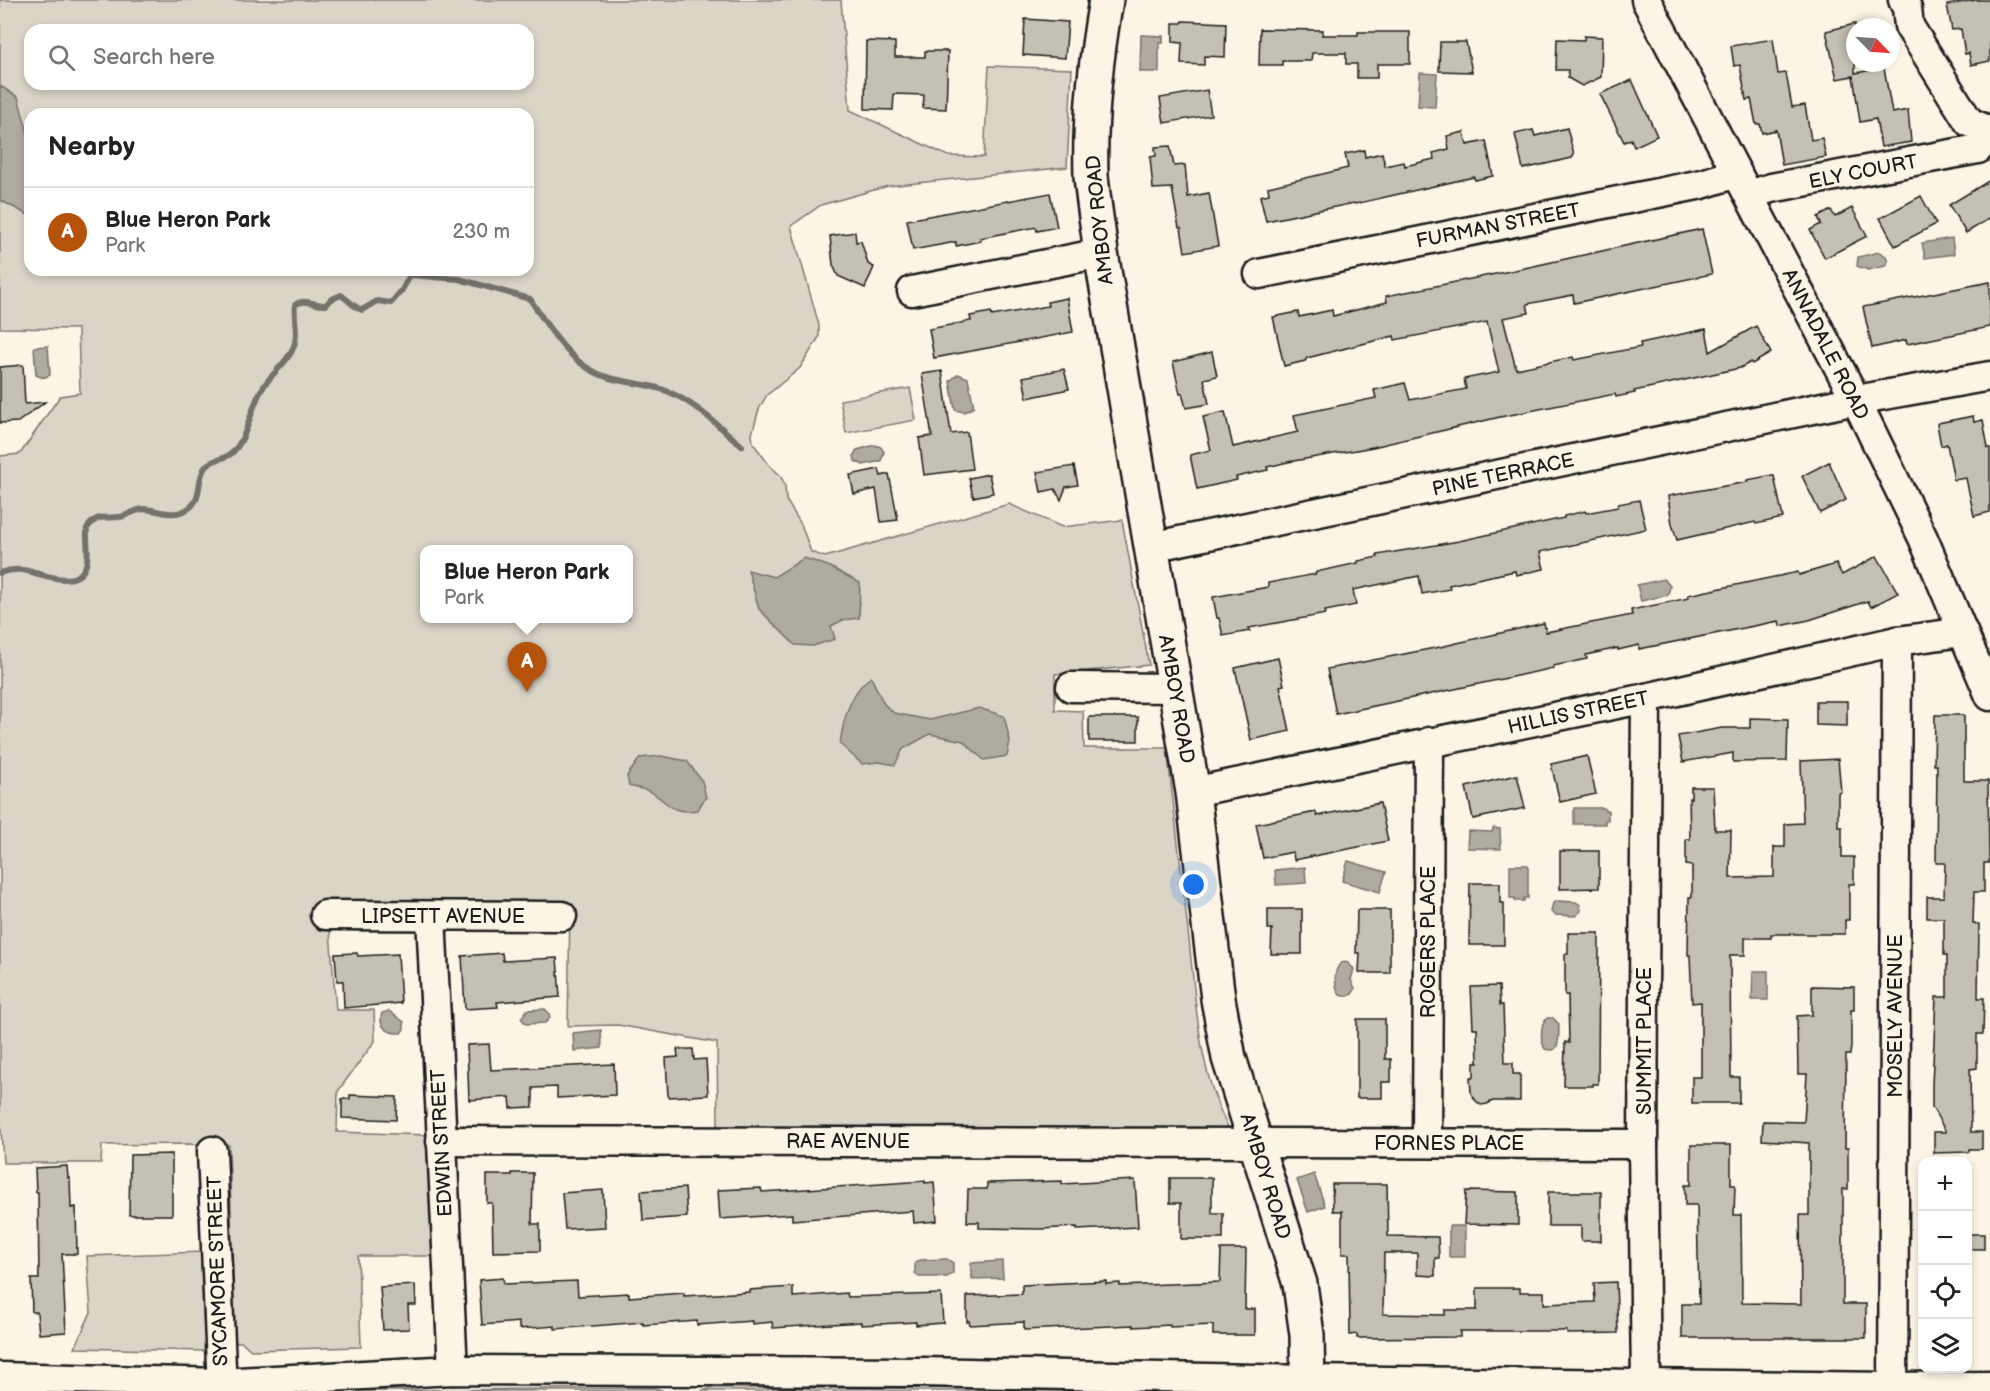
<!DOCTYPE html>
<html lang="en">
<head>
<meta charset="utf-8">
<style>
  :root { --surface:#fff; --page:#f2f2f2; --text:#222; --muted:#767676; --line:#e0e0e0; --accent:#b45309 }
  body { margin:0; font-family:"Balsamiq Sans",sans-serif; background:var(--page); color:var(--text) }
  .controls { position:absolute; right:18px; bottom:18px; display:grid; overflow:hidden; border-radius:12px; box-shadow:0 3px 9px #0003 }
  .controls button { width:54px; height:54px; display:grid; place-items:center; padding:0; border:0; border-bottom:2px solid var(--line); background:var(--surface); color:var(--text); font:30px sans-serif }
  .compass { position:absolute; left:1846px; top:18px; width:54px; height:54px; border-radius:50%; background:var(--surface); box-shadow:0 3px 9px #0003; rotate:115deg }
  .you { position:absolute; left:1194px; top:885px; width:21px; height:21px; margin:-15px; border:4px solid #fff; border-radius:50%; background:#1a73e8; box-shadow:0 0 0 9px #1a73e833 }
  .badge { display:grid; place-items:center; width:39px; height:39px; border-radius:50%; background:var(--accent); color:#fff; font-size:20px; font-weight:700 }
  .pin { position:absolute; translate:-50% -50px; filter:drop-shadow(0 2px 3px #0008) }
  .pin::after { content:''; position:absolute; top:32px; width:21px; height:18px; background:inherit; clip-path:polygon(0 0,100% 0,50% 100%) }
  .popup { position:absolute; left:420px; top:545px; width:213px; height:78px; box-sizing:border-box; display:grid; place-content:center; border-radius:12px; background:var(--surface); filter:drop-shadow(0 2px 4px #0005); font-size:20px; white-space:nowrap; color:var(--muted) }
  .popup b { font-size:22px; color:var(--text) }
  .popup::after { content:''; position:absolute; left:50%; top:100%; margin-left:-12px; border:12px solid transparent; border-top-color:var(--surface) }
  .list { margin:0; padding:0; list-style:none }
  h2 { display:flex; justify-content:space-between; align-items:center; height:78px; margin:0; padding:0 24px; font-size:26px }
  h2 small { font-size:20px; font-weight:400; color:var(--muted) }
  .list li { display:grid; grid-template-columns:39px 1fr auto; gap:18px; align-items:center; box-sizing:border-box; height:90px; padding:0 24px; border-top:2px solid var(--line) }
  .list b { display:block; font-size:22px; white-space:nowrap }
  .list p { margin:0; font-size:20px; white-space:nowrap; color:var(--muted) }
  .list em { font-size:20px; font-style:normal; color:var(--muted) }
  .icon { flex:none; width:33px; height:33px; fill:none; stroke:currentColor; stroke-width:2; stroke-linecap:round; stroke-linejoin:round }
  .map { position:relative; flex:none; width:1990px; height:1391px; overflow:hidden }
  .search { position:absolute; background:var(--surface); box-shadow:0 3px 9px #0003; left:24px; top:24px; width:510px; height:66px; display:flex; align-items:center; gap:15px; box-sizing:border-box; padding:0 21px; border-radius:18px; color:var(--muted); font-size:22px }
  .panel { position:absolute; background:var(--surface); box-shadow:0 3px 9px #0003; left:24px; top:108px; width:510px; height:168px; border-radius:18px }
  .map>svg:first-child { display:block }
</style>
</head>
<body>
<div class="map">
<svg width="1990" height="1391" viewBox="0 0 1990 1391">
  <rect width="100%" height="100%" fill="#fcf5e5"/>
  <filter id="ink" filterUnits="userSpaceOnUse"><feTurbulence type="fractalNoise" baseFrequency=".0167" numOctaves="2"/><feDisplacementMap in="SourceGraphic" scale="12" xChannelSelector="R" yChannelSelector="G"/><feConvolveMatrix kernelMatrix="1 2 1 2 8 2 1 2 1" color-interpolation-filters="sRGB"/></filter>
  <g filter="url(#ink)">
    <g fill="#dbd5c8" stroke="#7c7872" stroke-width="1.5" fill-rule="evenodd">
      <path d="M0,0H841L850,110L948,156L984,157L989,66L1072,69L1067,167L888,186L821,205L791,226L819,325V337L800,368L767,395L759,409L752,434L753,443L770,466L780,475L785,485L786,500L801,524L811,552L825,557L832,555L1009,504L1062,527L1122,520L1149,665L1055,674V710L1083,711L1084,748H1167C1174,812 1182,876 1189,940C1196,1003 1198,1069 1228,1127L1226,1130L718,1128L717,1043L618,1025L568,1026L570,908L320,901L319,928L330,931L336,1010H374L375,1041L338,1091L337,1132L428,1135L435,1256H358L361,1347L251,1350L242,1342H235L229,1145L188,1144L102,1145L101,1163H3L0,1114V456L20,454L60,396L80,393L78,329L0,328ZM30,30H528V84H30ZM30,114H528V270H30ZM425,550H629V618H425Z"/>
      <path d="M910,388L916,420L846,433L840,400Z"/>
      <path d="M205,1252L210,1344H205V1351L75,1348L91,1312L87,1256Z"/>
      <path d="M655,1388L664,1391H310Z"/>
      <path d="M713,1388L1247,1389L1271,1391H701Z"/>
    </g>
    <g fill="#b0aba1" stroke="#75726c" stroke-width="1.5">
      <path d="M1141,35L1163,36V43H1159V72H1140Z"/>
      <path d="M1420,73L1437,74L1435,107L1418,106Z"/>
      <path d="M0,86L18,97L30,141V216L0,200Z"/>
      <path d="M1952,238L1954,254L1925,258L1922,243Z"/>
      <path d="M1879,252L1886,256L1888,261L1885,266L1868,270L1857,266L1858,257Z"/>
      <path d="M48,346L50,375C43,378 43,378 36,375L34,347Z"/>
      <path d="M958,374L968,378L974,407L964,412L955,410L950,381Z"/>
      <path d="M875,445L881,447L884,452L881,461L863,465L855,461L854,455L857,450Z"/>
      <path d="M804,558L828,566L860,583L859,618L843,620L831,626L835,639L813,646L795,645L759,609L748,570L774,577Z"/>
      <path d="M1664,579L1670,586L1668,595L1641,601L1637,585Z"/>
      <path d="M871,677L884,704L894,713L930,720L979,708L1004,716L1010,741L1007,756L984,760L963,741L930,734L903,749L895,765L879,762L862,764L840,744C843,720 850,691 871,677Z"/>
      <path d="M661,756L687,761L702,781L706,797L697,810C673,814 671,806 653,793C647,789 636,788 629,786L627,776L640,758Z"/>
      <path d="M1574,808H1604L1605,811H1608V820H1605V824H1574Z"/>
      <path d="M1493,828L1500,829L1501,849L1467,848L1468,831L1492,832Z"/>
      <path d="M1348,861L1386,872L1380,892L1342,881Z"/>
      <path d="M1510,865H1528V898H1524V901H1515V898H1510Z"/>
      <path d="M1305,867L1306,883L1276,885L1275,870Z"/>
      <path d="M1557,901L1576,902L1580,905L1581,911L1575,916L1555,915L1551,912L1553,903Z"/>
      <path d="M1347,962L1354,969L1351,980L1355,988C1353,996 1347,998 1340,995C1334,986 1333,970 1341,963Z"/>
      <path d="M1753,971H1768V1000H1752Z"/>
      <path d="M545,1009L549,1013L550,1018L545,1023L526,1024L521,1018L527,1010Z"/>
      <path d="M389,1011L404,1022V1029L401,1033C389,1034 377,1027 382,1013Z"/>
      <path d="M1547,1018H1553L1559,1024C1558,1035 1562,1055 1545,1049C1540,1041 1540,1025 1547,1018Z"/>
      <path d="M601,1030L602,1048L574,1051L573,1033Z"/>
      <path d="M1314,1174L1325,1206L1308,1212L1297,1180Z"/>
      <rect x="1449" y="1226" width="16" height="31"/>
      <path d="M947,1259L953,1263V1273L947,1277H919L915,1273V1263L919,1260Z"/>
      <path d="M1002,1261L1003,1278L972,1279L971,1263Z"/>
    </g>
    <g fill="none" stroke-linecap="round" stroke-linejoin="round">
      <path stroke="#75726c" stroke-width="6" d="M0,573C8,570 14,569 23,570C42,573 81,593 87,561C89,550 86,539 87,528C99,513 103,519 119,517C128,516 135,509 145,509C157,510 169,516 181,512C206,504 194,481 206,466C213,458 226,460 233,452C250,434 250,405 264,386C273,372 289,361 294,346C299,333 293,318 295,305C305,297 314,306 326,305L330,300L341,295C349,300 353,307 362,310L377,301L391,303L402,290L410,275L459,279L530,299C550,330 572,368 610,378C628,383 647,384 664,390C692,400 720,427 742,446"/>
    </g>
    <g fill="#c4c0b3" stroke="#1c1c1c" stroke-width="1.5">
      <path d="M1976,0H1990V61L1971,65L1969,53L1965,54L1961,29L1952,30L1947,5Z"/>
      <path d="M1025,19L1068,22L1065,58L1023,55Z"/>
      <path d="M1183,21L1226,23L1225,57L1204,56V65L1181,64L1182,43L1173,42V23H1182Z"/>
      <path d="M1855,24V73L1884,68L1892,113L1908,110L1911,142L1881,147L1876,119L1860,122L1853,76L1837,79L1826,31Z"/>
      <path d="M1260,29L1323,30L1322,35H1358V32H1410V64H1377V78H1357V64H1346V53H1312L1311,61H1282V65H1259Z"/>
      <path d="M1584,36L1602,37L1601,77L1582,86L1568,78V70H1556L1557,39L1584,40Z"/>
      <path d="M1773,39L1778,74L1786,73L1792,107L1805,105L1811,140L1822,138L1826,157L1782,165L1776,130L1762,133L1760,124H1756L1751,99L1746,100L1740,65L1734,66L1731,46Z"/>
      <path d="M866,41L895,42V57H925V51H948L946,109L923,108L924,95L894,94L893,110L865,109Z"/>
      <path d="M1440,42H1466L1472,72L1439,71Z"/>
      <path d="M1632,80L1657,136L1634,147L1631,139L1624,142L1600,94Z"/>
      <path d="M1207,90L1211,115L1164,123L1160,98Z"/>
      <path d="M1567,128L1574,155L1572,158L1523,169L1515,134L1533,130L1535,136Z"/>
      <path d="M1464,132L1467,145L1486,141L1493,176L1475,180L1474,177L1355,204L1354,203L1266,221L1260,196L1269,194L1268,187L1348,168L1345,154L1364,150L1365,157L1382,153L1385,166L1404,162L1405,166L1434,159L1433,153L1449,149L1447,136Z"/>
      <path d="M1170,146L1174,166L1185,165L1188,197L1209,193L1218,246L1185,252L1181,228H1179L1172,188L1153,189L1150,157L1156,156L1155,147Z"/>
      <path d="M1990,180V218L1966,233L1949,205Z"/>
      <path d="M1050,193L1057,227L1037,231L1036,227L980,238L981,241L956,246V242L913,250L907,220Z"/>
      <path d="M1921,196L1936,224L1895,246L1880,218Z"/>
      <path d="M1852,208L1867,236L1825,258L1810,230L1821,224L1818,217L1831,210L1835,217Z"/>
      <path d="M1702,229L1712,274L1574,303L1573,295L1527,304L1529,313L1503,318L1516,369L1573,357L1574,360L1641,347L1640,343L1706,329L1710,352L1756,326L1771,353L1752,364L1751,362L1740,368L1634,391L1635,393L1616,397L1615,394L1500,417L1373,447L1288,462L1267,467L1268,470L1236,477L1237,480L1197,489L1190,455L1211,450L1203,417L1225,412L1233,447L1298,432L1294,415L1376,398L1374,390L1405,383L1410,400L1466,389L1464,379L1499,372L1487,322L1395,340L1394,336L1307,358L1305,361L1284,366L1273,317L1298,312L1299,317L1332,310L1333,316L1387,302L1386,296L1520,269Z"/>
      <path d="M855,232L856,242L861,241L868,264L874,267L865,288L838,276L833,265L830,236Z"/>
      <path d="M1990,282V327L1907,344L1906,340L1872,348L1863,307Z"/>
      <path d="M1067,298L1073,332L934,358L929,329L971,321L970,316L991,312L992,316L1048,306L1047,302Z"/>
      <path d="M1212,352L1217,376L1204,379L1209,404L1186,408L1182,393L1180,394L1173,362Z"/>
      <path d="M23,365L25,404L45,402L18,422L0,423V367Z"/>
      <path d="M1064,369L1069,389L1027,398L1023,377Z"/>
      <path d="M942,371L951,434L967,432L972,469L924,475L919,438L932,436L922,374Z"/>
      <path d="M1973,416L1974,422L1983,420L1988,448H1990V512L1974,516L1966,478L1954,480L1947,444L1941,446L1937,424L1938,423Z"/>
      <path d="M1829,462L1846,500L1820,513L1802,476Z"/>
      <path d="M1074,466L1078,485L1066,487L1061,500L1055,489L1041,492L1037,472Z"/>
      <path d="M879,469L881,476L889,474L898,520L881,522L876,489L854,494L850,475Z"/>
      <path d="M989,474L993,493L973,497L969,478Z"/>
      <path d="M1768,476H1774L1783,518L1756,524L1755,522L1677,540L1672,524L1668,496L1747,482V480Z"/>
      <path d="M1639,500L1646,529L1540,552L1544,569L1516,575L1515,571L1449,585L1450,589L1422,594L1419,576L1353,590L1356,605L1325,611L1326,614L1249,628L1250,631L1223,636L1219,618H1217L1213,597L1268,587V583L1316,574V572L1358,563V561L1378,557L1377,555L1459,541L1564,518V516L1585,511L1586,513L1618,507V504Z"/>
      <path d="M1877,556L1898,593L1871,607L1868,601L1809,620L1780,626L1779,621L1639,649V645L1618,650V648L1586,655L1587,659L1553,666L1554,668L1336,714L1327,669L1440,647L1544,623L1546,632L1632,615L1631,610L1689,598L1688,595L1798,572L1799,575L1836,564L1842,575Z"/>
      <path d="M1278,658L1284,685L1280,686L1290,731L1251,740L1235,668Z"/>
      <path d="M1816,701H1847V726L1816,725Z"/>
      <path d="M1935,715H1964V781H1988L1989,863H1984V892H1974L1973,924H1979L1978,998H1984L1983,1034H1977V1068L1970,1069L1971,1132H1982V1149H1969V1152L1934,1153V1132H1946L1932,1107V1086L1936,997H1947V955H1944V918H1927V897H1944L1945,863H1936L1937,765H1934Z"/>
      <rect x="1089" y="717" width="49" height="24"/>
      <path d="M1750,718L1788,719L1787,761L1733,762V753L1683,762L1678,736L1722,728H1750Z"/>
      <path d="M1587,756L1596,794L1560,802L1551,764Z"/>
      <path d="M1838,759L1841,792L1838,793V827H1842V857H1854V884H1849V920H1845V934H1771V938H1745V955H1730L1731,1077H1739V1103H1692V1077H1701V1002L1692,1003L1690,955H1688L1689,897H1692V866L1686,865V839H1690L1689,798H1691V787H1713L1715,830H1731L1730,878L1774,877V847H1785V824L1803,823L1801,761Z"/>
      <path d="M1517,775L1525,808L1473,819L1466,787Z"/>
      <path d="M1380,803L1388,841L1294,860L1293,852L1263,858L1256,824L1316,812L1317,816Z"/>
      <path d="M1560,851H1599V888L1560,889Z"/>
      <path d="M1470,883H1500V903H1504V945H1469Z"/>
      <path d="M1268,909H1302V954H1271L1272,929H1268Z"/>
      <path d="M1357,910H1390V973H1359L1360,953H1356Z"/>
      <path d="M1568,933H1599L1598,1084H1593V1086H1564L1565,1042L1569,1043L1568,995H1565V954H1568Z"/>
      <path d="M357,953L358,956L398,954L401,1003L344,1008L343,981H337L335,954Z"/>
      <path d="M502,953L503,961L557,958L560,997L497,1002L498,1007L465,1009L462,956Z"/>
      <path d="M1499,986L1500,1005H1503L1505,1063H1513V1074H1520V1101H1493L1487,1104L1481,1105L1476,1101L1471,1093L1470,1077H1474V1063H1478L1477,1028H1473L1471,987Z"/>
      <path d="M1812,986L1854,987V1010H1851V1046L1850,1055H1846L1845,1148H1848V1189H1843V1304H1866V1338H1682V1304H1699L1697,1205H1685V1185H1691V1145H1731V1185H1735L1734,1215H1741L1742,1303L1801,1304L1800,1215H1809V1143L1762,1140L1763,1121L1804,1122L1807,1074H1798L1797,1016L1812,1015Z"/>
      <path d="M1357,1019H1385V1059H1391V1082H1382V1098H1357Z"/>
      <path d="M489,1044L491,1070L614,1064L615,1095L557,1098V1087L533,1088V1107L511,1108L510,1097L469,1100L467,1045Z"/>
      <path d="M677,1049H693L694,1060L706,1059L708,1095L668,1097L666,1058L678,1057Z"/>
      <path d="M350,1095L397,1097L396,1120L342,1118V1099H350Z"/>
      <path d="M172,1154V1215H129L130,1155Z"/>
      <path d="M67,1166L68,1178H70L71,1208L76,1207L77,1254H62L66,1332L39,1334L37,1312H32L31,1279H39L38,1192H36L35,1168Z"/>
      <path d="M512,1173H533L532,1224H540V1251L493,1252L492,1203H487V1175H512Z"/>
      <path d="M1170,1178H1212V1213H1223V1239H1181V1203H1170Z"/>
      <path d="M1135,1180L1138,1227L1077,1230V1227L1040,1229L979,1228V1222H967L968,1189H987V1183L1062,1181V1184Z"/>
      <path d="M925,1181V1183L934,1182L937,1221L914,1223L913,1211L792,1220V1214L720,1219L718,1190L761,1188L762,1192Z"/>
      <path d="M1332,1184H1387L1388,1236L1438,1237L1439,1258H1435V1276L1417,1275V1253H1384L1383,1314L1445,1315V1310H1477V1288H1520V1292H1544V1304L1595,1302L1594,1283L1616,1282L1618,1333L1567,1334V1331H1460V1337L1357,1338V1334L1350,1335L1349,1254H1342V1211H1333Z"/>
      <path d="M685,1188L687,1217L643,1220L641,1191Z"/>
      <path d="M603,1190L605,1227L565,1229L562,1193Z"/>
      <path d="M1466,1191L1518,1192V1225L1464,1224Z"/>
      <path d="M1548,1192H1601V1241H1581V1226H1548Z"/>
      <rect x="1968" y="1234" width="16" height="15"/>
      <path d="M1221,1249H1246L1245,1309H1255V1335H1213V1325L1170,1327V1325L1133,1327V1325L1024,1330V1322L970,1325L969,1321L967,1322V1296L1022,1294V1285L1106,1281V1284L1120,1283V1286L1220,1282Z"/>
      <path d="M503,1278L504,1284L577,1281L578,1296L629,1293V1297L684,1293V1296L749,1292V1290L793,1287V1297L847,1293L848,1297L941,1294L943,1323L916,1325V1322L861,1325V1322L773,1328L772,1322L752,1324V1321L697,1325V1321L643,1325V1322L555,1329V1326L519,1329V1322L482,1325L479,1280Z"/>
      <path d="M415,1285L416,1305H408L409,1329L383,1330L380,1287Z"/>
    </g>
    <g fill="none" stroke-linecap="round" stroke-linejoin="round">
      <g stroke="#1c1c1c" stroke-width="33">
        <g id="minor">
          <path d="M1646,0L1856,400L1923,538L1990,696"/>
          <path d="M1903,0L1907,8L1909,26L1969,122L1990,131"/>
          <path d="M1749,195L1771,188L1978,149"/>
          <path d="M1259,274L1702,184L1737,173"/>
          <path d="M912,291L1101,253"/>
          <path d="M1151,547L1856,400L1990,376"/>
          <path d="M1071,687L1175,688"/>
          <path d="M1193,792L1646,698L1897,641L1963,632"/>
          <path d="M325,915L562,916"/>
          <path d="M431,916L453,1370"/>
          <path d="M441,1141L1643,1144"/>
          <path d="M1427,1143L1429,742"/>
          <path d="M212,1151L222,1391"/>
          <path d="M0,1377L221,1383L453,1370L922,1372L1309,1380L1893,1387L1990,1386"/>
          <path d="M1646,1384L1643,1144L1646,698"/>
          <path d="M1893,1391L1897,641"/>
        </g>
      </g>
      <g stroke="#1c1c1c" stroke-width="38">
        <path id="major" d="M1106,0C1096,58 1089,116 1091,175C1093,201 1098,227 1101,253L1193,792L1218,999L1229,1058L1300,1284L1307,1335L1308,1391"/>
      </g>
      <use href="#minor" stroke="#fcf5e5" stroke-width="28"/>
      <use href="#major" stroke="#fcf5e5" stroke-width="33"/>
    </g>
  </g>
  <g text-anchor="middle" stroke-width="5" stroke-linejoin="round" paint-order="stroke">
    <g font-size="20" fill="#1c1c1c" stroke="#fcf5e5">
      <text transform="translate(1863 171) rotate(-11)" y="7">ELY COURT</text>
      <text transform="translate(1099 220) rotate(-96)" y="7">AMBOY ROAD</text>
      <text transform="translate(1498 225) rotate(-11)" y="7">FURMAN STREET</text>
      <text transform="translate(1826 344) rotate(63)" y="7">ANNADALE ROAD</text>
      <text transform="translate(1503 474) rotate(-12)" y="7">PINE TERRACE</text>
      <text transform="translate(1177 699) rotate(80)" y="7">AMBOY ROAD</text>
      <text transform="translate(1578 712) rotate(-12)" y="7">HILLIS STREET</text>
      <text x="443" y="923">LIPSETT AVENUE</text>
      <text transform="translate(1428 942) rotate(-90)" y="7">ROGERS PLACE</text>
      <text transform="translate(1895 1016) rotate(-90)" y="7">MOSELY AVENUE</text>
      <text transform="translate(1644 1041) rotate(-90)" y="7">SUMMIT PLACE</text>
      <text x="848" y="1148">RAE AVENUE</text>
      <text transform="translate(441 1143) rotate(-93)" y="7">EDWIN STREET</text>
      <text x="1449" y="1150">FORNES PLACE</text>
      <text transform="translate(1266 1176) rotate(73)" y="7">AMBOY ROAD</text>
      <text transform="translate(217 1271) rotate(-92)" y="7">SYCAMORE STREET</text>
    </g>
  </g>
</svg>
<div class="controls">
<button>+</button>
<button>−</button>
<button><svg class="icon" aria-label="locate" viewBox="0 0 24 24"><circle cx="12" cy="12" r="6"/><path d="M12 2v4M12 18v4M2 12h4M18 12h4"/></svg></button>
<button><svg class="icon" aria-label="layers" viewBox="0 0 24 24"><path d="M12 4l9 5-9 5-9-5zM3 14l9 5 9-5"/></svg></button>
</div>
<svg class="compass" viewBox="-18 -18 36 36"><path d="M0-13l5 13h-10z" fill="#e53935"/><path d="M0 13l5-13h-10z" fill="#767676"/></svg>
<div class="you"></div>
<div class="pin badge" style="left:527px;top:692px">A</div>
<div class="popup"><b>Blue Heron Park</b>Park</div>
<div class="search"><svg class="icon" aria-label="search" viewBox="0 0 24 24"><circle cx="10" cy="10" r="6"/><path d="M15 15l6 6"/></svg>Search here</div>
<section class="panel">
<h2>Nearby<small></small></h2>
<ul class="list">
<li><span class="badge">A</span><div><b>Blue Heron Park</b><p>Park</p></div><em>230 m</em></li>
</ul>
</section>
</div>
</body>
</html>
